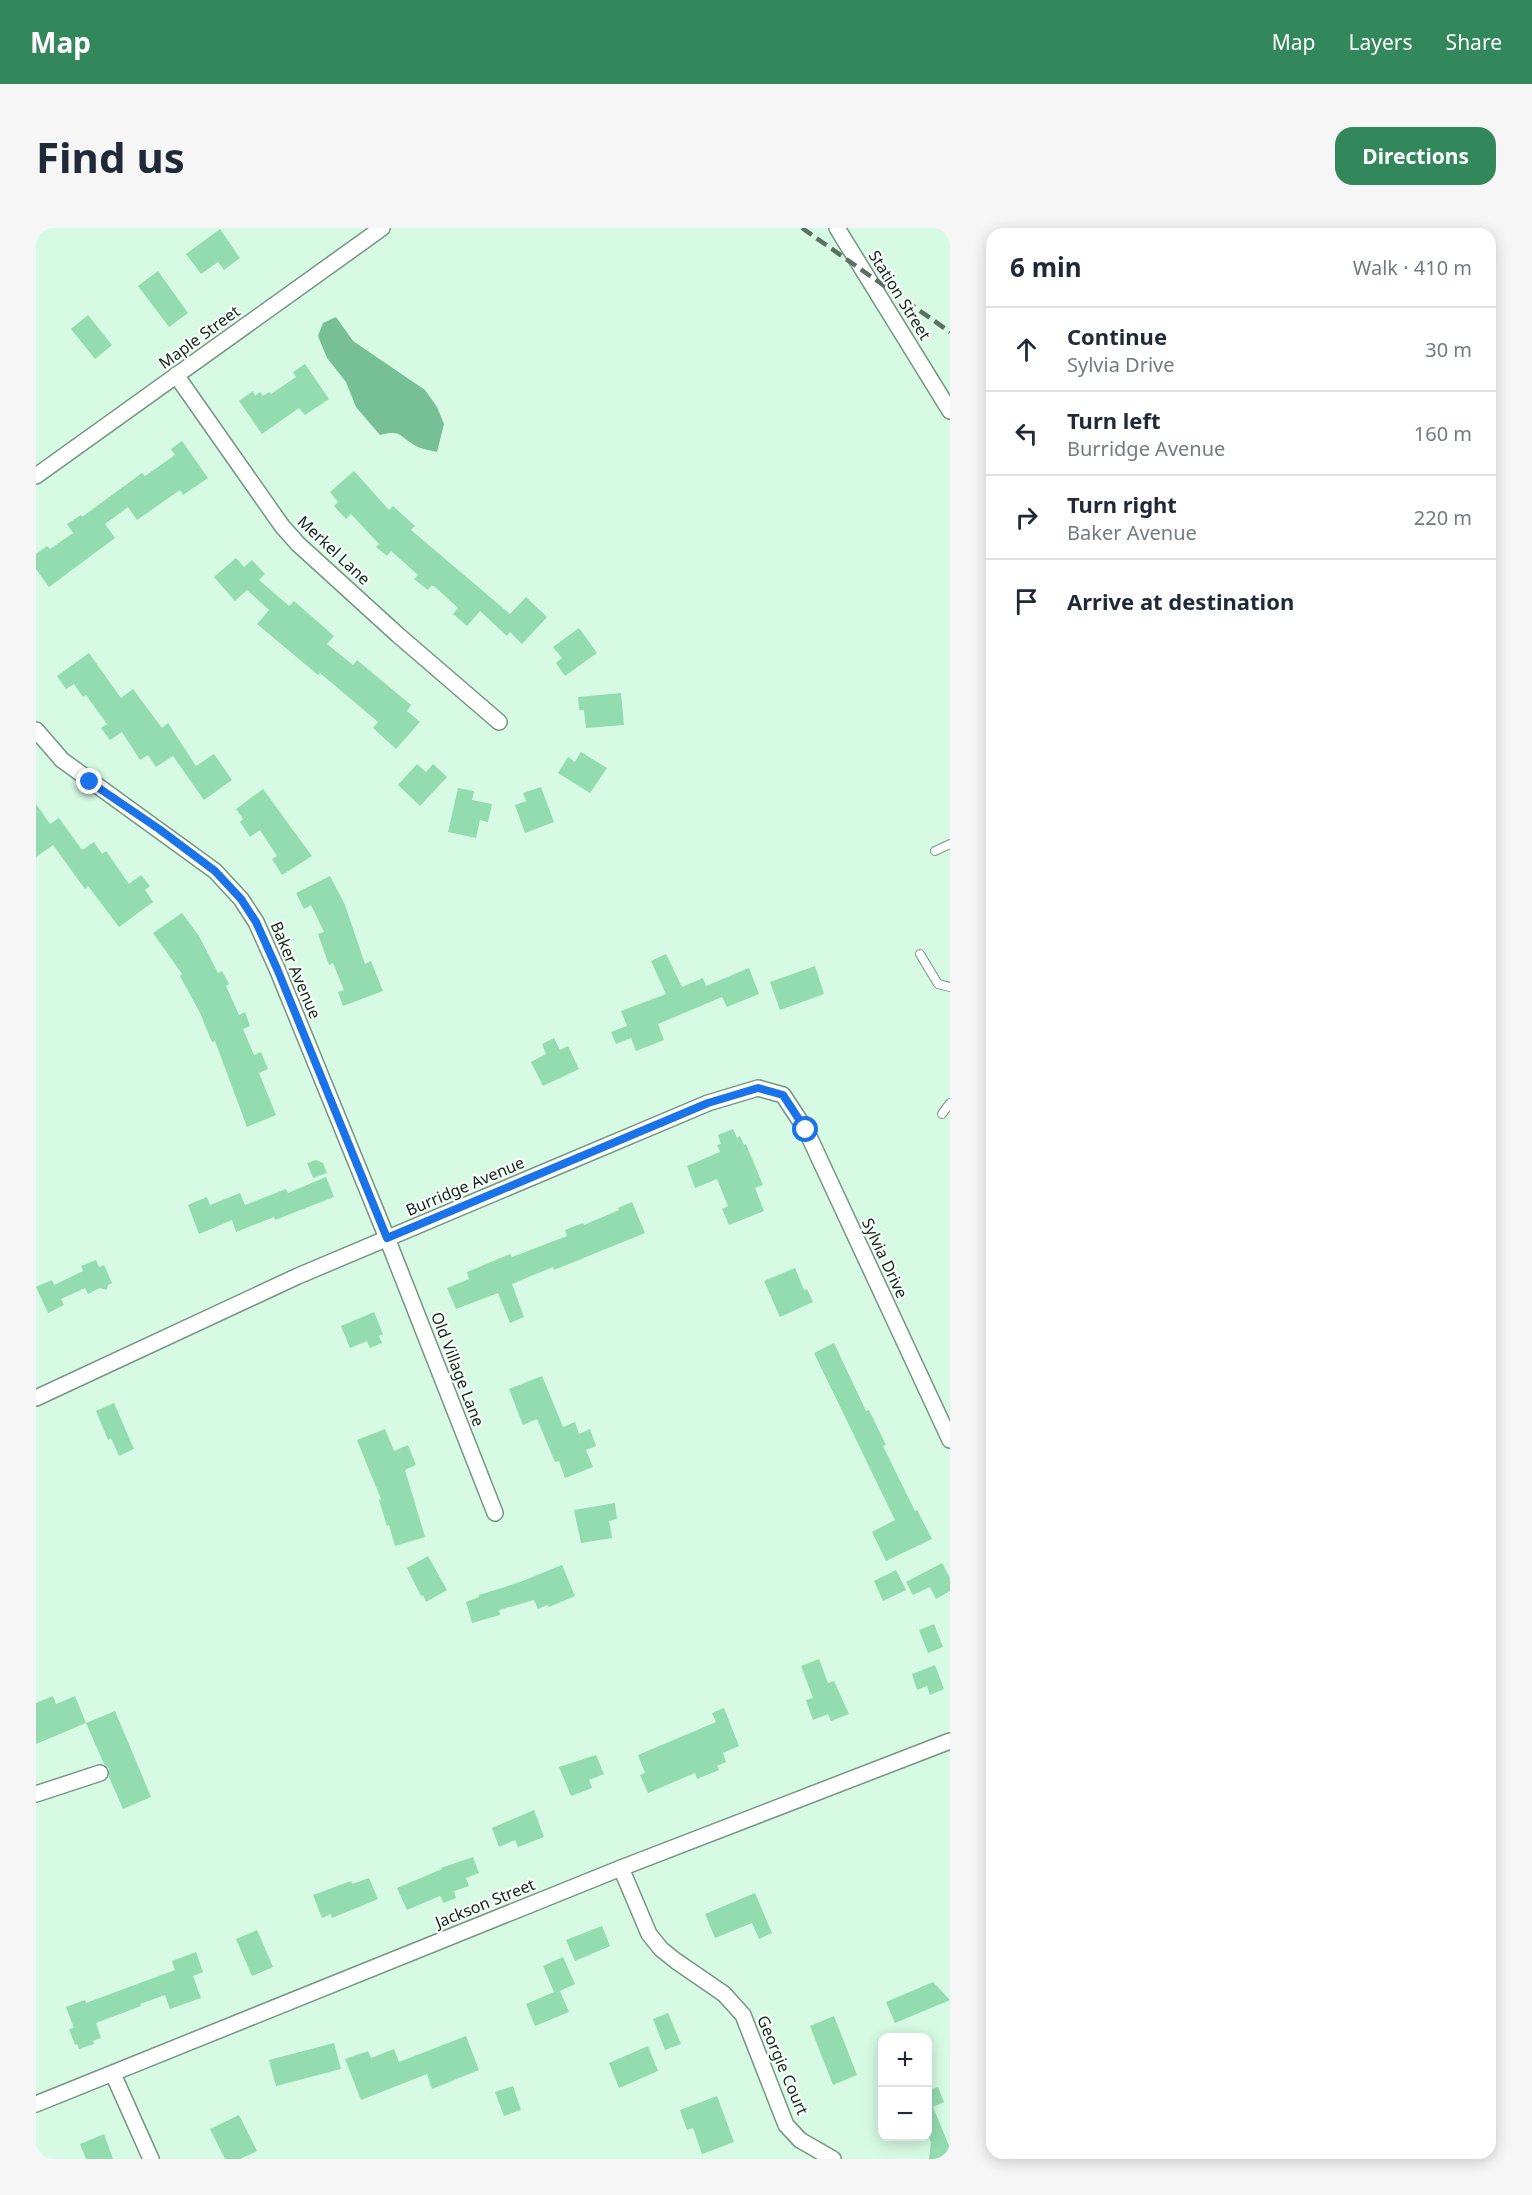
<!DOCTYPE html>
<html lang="en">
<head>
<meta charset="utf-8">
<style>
  :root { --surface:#fff; --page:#f6f6f7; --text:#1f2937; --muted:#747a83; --line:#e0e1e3; --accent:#33885b }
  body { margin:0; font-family:"Noto Sans",sans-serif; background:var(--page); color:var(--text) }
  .controls { position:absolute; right:18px; bottom:18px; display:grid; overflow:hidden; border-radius:12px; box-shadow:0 3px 15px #0003 }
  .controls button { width:54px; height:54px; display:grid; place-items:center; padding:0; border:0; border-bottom:2px solid var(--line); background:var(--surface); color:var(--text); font:30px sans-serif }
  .stop { position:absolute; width:18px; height:18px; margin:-14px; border:4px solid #1a73e8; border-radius:50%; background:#fff }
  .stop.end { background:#1a73e8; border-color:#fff; box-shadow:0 2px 6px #0008 }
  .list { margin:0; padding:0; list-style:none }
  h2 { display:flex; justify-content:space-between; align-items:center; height:78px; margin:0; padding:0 24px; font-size:26px }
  h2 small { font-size:20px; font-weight:400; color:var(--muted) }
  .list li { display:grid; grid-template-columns:39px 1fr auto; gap:18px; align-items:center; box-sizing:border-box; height:84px; padding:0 24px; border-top:2px solid var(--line) }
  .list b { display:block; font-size:22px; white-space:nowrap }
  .list p { margin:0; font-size:20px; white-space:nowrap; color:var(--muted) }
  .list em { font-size:20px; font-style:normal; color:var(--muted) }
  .icon { flex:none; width:33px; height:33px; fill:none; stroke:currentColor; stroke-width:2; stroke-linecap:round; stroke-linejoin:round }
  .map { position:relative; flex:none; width:914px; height:1931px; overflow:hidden; border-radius:18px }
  header { display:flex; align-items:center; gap:36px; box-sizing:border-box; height:84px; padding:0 30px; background:var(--accent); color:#fff }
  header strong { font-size:28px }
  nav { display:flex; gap:33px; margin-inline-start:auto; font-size:21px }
  .intro { display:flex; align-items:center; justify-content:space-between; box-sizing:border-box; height:144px; padding:0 36px }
  h1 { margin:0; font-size:42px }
  .button { padding:15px 27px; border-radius:18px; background:var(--accent); color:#fff; font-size:21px; font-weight:700 }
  main { display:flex; gap:36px; padding:0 36px }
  aside { flex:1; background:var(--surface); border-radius:18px; box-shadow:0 3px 15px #0003 }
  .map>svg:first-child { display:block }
</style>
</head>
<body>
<header>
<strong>Map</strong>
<nav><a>Map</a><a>Layers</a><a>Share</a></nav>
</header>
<div class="intro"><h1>Find us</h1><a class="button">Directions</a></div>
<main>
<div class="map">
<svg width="914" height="1931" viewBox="0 0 914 1931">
  <rect width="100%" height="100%" fill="#d6fae3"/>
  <path fill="#77bf94" d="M300,89L317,113L389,162L401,179L408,196L401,224C394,222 384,221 378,217C362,207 365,202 344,207L320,179L310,154L291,130L282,108L287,95Z"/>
  <g fill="#93dcaf">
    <path d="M184,1L204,30L188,42L182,34L165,46L150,26Z"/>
    <path d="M122,43L152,85L133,99L102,58Z"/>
    <path d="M52,87L76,117L59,131L35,101Z"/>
    <path d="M269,136L293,171L269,187L263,180L226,206L203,173L217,163L219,168L224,164L227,168L233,164L235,166L260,149L257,144Z"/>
    <path d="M146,213L172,250L147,267L144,262L101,292L92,279L69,296L79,310L13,359L0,341V326L11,318L14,321L37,305L31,296L45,287L46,289L106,245L109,248L139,227L135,221Z"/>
    <path d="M318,243L353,282L357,278L379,298L375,302L474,386L490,369L511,389L486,416L474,404L471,408L444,383L431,398L417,386L422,380L398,358H395L392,362L378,351L382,347L355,323L351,328L340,319L343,316L315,286L310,291L298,278L302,274L294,264Z"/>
    <path d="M200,330L208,339L216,332L229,346L223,352L253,378L258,373L298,408L291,416L317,437L321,432L375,477L371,483L384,494L360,521L337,500L342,494L284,445L282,447L221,396L233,382L211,362L199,373L178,349Z"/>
    <path d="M543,400L561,425L529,448L520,435L526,430L517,419Z"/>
    <path d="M53,425L85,470L97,461L126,500L132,495L160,538L178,526L196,552L168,572L137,528L120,539L112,527L104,532L86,504L74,512L65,500L71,496L50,467L47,469L38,456L30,461L21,448Z"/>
    <path d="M585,465L588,497L550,500L548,482H543L542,469Z"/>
    <path d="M545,524L571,540L554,565L522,545L532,529L539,534Z"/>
    <path d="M381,536L390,544L397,536L411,549L384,578L362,557Z"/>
    <path d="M505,559L518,594L489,605L479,577L490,573L487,565Z"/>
    <path d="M422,560L438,563L436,572L456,576L452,594L444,592L440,610L412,604Z"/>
    <path d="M227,561L276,628L246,647L236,631L241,628L224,602L214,609L204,594L207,591L200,581Z"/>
    <path d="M0,576L14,596L23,590L46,622L58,614L66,626L70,623L93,656L105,647L114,658L109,662L117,674L83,699L52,658L49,661L17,617L0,629Z"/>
    <path d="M294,648L309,677L329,736L335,733L347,763L307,778L302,764L308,762L297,735L293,737L282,706L288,704L275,677L268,681L260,665Z"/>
    <path d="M146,685L163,708L182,745L186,743L193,756L190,758L203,787L209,784L214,798L207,801L218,827L225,824L232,841L223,845L240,887L211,899L179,813L176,814L164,785L144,748L146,746L117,705Z"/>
    <path d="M630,726L646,759L667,750L670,758L713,740L723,766L691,779L686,769L622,796L628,812L600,823L595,810L580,816L575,804L591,798L585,783L630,766L615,733Z"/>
    <path d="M779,738L788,766L744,782L734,754Z"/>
    <path d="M518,810L524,822L532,818L543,841L507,858L495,834L510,826L506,816Z"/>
    <path d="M697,901L701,910L704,908L708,917L710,916L727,957L719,960L728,983L693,997L686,981L692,978L681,951L659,960L651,938L684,924L681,917L685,916L682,907Z"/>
    <path d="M280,932L287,935L291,945L277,950L271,935Z"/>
    <path d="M290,949L298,969L239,992L238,989L200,1004L196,992L163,1006L152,977L171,969L174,977L204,965L209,977L250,961L252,965Z"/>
    <path d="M596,974L609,1005L518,1042L517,1039L476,1056L488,1089L474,1095L462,1065L420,1081L411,1060L433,1051L431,1044L474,1026L476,1029L531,1008L529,1002L547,995L548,997L583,982L582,980Z"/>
    <path d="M60,1032L63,1039L68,1037L76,1055L72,1057L71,1062L64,1060L52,1066L49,1060L25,1071L28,1077L12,1085L0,1059L16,1052L18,1057L47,1043L45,1038Z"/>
    <path d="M759,1040L768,1062L771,1061L777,1074L744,1089L728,1053Z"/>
    <path d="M338,1084L347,1106L343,1108L346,1115L334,1120L331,1113L314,1120L305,1098Z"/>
    <path d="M798,1115L830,1183L833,1182L850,1217L847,1218L879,1283L881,1282L896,1311L850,1333L836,1304L859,1292L778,1125Z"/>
    <path d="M506,1148L527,1199L539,1194L543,1206L554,1201L560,1218L550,1222L557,1239L529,1250L523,1233L519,1234L501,1191L487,1197L473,1161Z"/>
    <path d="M78,1175L98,1221L83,1228L75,1210L72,1212L60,1183Z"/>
    <path d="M349,1201L358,1223L372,1217L380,1237L369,1242L389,1309L359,1318L353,1297L351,1298L343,1272L345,1271L321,1212Z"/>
    <path d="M579,1275L581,1291L573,1293L576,1310L545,1315L538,1282Z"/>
    <path d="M392,1328L411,1362L390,1374L387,1367L385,1368L371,1340Z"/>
    <path d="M906,1335L914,1350V1363L900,1371L894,1359L877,1367L870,1354Z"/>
    <path d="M526,1337L539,1368L513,1379L511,1377L502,1381L498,1372L463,1382L464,1387L436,1395L430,1374L443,1369V1367L484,1354Z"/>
    <path d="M860,1342L870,1362L847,1373L838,1353Z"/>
    <path d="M898,1396L907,1419L892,1425L883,1402Z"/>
    <path d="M783,1431L792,1455L798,1453L813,1486L795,1493L792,1486L777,1492L770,1472L777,1470L765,1438Z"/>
    <path d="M899,1437L908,1461L894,1467L891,1458L881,1462L876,1446Z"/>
    <path d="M17,1468L20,1476L39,1468L50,1495L0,1516V1475Z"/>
    <path d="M688,1480L703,1518L687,1525L690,1534L681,1538L683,1542L661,1551L659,1545L612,1565L604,1547L609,1545L602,1527L680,1494L676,1485Z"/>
    <path d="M79,1483L115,1569L87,1581L73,1549V1541L68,1536L50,1495Z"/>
    <path d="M560,1527L568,1546L553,1552L556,1560L535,1568L523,1539Z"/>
    <path d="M498,1582L508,1609L482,1619L479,1612L463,1619L456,1600Z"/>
    <path d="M437,1629L443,1645L430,1650L433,1658L418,1663L420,1670L408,1675L404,1668L371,1682L361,1660L406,1641L405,1640Z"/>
    <path d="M333,1650L342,1671L296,1690L295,1686L286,1690L277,1667L315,1653L316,1656Z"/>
    <path d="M719,1665L736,1705L723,1711L716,1695L679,1710L669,1686Z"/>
    <path d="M566,1698L574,1718L539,1733L530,1712Z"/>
    <path d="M221,1702L237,1739L216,1748L200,1711Z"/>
    <path d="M160,1724L167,1744L157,1748L165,1770L134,1781L129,1767L104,1776L105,1778L60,1795L65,1810L57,1813L58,1816L43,1821L41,1816L39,1817L33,1801L38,1800L30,1779L49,1772L50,1775L139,1742L136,1733Z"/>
    <path d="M527,1729L539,1756L524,1763L533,1784L499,1798L490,1776L518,1764L507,1738Z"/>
    <path d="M897,1754L914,1772L859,1795L850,1774Z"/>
    <path d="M632,1785L645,1816L629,1822L617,1791Z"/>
    <path d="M798,1788L821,1847L797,1857L774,1798Z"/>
    <path d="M430,1808L443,1842L396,1861L391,1846L325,1872L309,1831L332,1823L335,1830L358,1821L363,1834Z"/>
    <path d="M298,1815L305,1841L240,1858L233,1832Z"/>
    <path d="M612,1818L622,1843L583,1860L573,1835Z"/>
    <path d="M477,1858L485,1882L468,1888L459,1864Z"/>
    <path d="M902,1859L908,1874L897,1879L914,1920V1931H893L895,1914L891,1905V1863Z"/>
    <path d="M681,1868L698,1914L666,1926L657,1900L651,1902L644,1882Z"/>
    <path d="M203,1887L221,1923L204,1931H189L174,1901Z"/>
    <path d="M68,1906L77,1931H50L44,1916Z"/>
  </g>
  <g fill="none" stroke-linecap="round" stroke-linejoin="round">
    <g stroke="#769682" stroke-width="10">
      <g id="lane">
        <path d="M899,623L914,616"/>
        <path d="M884,726L902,756L914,759"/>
        <path d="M906,886L914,875"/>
      </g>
    </g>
    <g stroke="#769682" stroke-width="18">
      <g id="street">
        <path d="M801,0L914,183"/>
        <path d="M140,147L246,298L262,316L362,407L463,494"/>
        <path d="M0,248L346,0"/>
        <path d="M0,502L26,532L179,643L205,671L220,694L242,743L351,1010L459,1285"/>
        <path d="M0,1170L262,1048L672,875L722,860L747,867L770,902L914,1212"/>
        <path d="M0,1566L64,1545"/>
        <path d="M585,1640L613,1706L625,1721L640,1733L688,1766L707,1787L750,1897L764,1912L797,1931"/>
        <path d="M77,1846L115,1931"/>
        <path d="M0,1876L585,1640L914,1513"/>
      </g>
    </g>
    <use href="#lane" stroke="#fff" stroke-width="8"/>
    <use href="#street" stroke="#fff" stroke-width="15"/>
    <path stroke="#5b7063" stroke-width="4.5" stroke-dasharray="12 6" stroke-linecap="butt" d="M766,0L914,104"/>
  </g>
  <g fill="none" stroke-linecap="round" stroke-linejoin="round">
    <path stroke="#1a73e8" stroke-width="8" d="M54,554L123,601L179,643L205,671L220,694L242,743L351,1010L672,875L722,860L747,867L770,902"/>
  </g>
  <g text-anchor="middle" stroke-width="4.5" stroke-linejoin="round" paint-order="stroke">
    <g font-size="16" fill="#16231b" stroke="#f8fffa">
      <text transform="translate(864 67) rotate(58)" y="6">Station Street</text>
      <text transform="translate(163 109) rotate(-36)" y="6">Maple Street</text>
      <text transform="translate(298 322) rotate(43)" y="6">Merkel Lane</text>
      <text transform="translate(260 742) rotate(67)" y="6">Baker Avenue</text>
      <text transform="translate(429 958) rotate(-23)" y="6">Burridge Avenue</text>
      <text transform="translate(849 1030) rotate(65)" y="6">Sylvia Drive</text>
      <text transform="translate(422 1141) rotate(69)" y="6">Old Village Lane</text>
      <text transform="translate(449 1675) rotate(-22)" y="6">Jackson Street</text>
      <text transform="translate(747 1837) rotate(67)" y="6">Georgie Court</text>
    </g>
  </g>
</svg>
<div class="controls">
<button>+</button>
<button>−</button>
</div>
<div class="stop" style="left:770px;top:902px"></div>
<div class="stop end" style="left:54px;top:554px"></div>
</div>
<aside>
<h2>6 min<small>Walk · 410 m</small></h2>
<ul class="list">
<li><svg class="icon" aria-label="ahead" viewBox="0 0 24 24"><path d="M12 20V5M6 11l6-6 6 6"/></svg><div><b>Continue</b><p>Sylvia Drive</p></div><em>30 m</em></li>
<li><svg class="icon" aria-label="left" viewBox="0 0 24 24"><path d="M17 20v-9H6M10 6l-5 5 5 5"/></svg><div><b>Turn left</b><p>Burridge Avenue</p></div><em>160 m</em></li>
<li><svg class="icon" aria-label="right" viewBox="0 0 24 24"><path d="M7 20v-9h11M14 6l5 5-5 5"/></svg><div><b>Turn right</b><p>Baker Avenue</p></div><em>220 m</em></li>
<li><svg class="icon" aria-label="arrive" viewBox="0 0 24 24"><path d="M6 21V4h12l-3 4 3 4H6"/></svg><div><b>Arrive at destination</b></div></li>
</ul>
</aside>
</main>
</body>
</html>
